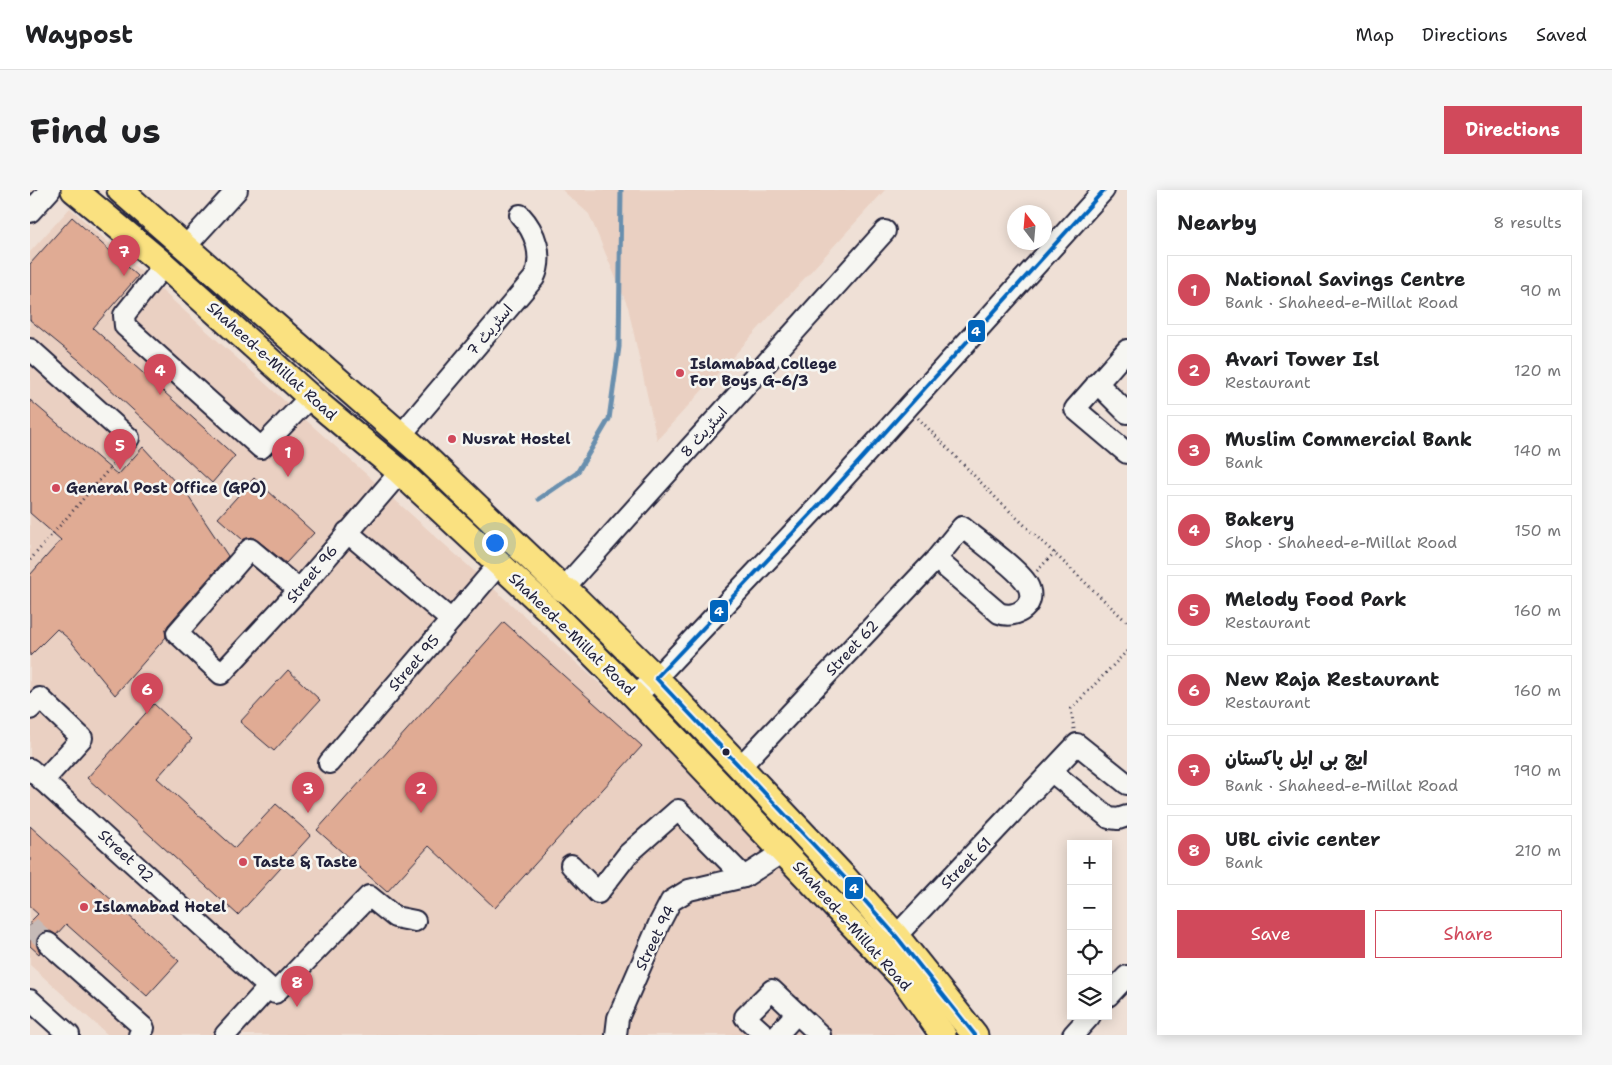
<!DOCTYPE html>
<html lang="en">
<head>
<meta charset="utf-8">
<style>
  :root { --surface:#fff; --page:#f6f6f6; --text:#202124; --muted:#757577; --line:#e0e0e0; --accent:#d1495b }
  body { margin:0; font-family:"Shantell Sans","Playpen Sans Arabic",sans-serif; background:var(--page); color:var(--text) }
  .controls { position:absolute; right:15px; bottom:15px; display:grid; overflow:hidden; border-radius:0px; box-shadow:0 2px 12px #0003 }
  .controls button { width:45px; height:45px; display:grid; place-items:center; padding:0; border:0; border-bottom:1px solid var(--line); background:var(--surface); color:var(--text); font:25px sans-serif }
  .compass { position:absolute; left:977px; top:15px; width:45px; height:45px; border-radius:50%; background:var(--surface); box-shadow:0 2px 12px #0003; rotate:344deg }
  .you { position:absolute; left:464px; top:352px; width:18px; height:18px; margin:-12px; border:4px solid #fff; border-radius:50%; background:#1a73e8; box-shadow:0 0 0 8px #1a73e833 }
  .badge { display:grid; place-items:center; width:32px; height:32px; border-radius:50%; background:var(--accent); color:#fff; font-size:16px; font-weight:700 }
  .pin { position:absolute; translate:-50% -41px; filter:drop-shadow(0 1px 2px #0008) }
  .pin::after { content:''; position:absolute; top:26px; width:18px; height:15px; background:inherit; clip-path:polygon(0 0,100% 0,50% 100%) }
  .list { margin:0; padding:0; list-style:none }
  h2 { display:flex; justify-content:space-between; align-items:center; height:65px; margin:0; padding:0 20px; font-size:21px }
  h2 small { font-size:16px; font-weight:400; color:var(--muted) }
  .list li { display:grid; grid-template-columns:32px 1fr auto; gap:15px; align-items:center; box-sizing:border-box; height:70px; margin:0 10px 10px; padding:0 10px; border:1px solid var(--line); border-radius:0px }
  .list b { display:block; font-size:19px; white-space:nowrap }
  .list p { margin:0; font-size:16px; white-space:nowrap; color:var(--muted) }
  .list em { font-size:16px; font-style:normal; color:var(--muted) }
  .actions { display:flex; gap:10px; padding:15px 20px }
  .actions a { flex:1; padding:11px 0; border:1px solid var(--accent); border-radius:0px; text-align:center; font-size:18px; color:var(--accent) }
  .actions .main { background:var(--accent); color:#fff }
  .icon { flex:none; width:28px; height:28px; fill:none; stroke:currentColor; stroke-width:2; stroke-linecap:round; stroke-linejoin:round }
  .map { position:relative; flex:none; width:1097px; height:845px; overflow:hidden; border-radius:0px }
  header { display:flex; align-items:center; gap:30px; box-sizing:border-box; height:70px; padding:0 25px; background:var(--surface); border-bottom:1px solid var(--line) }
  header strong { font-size:24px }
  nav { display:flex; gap:28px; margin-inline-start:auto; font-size:18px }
  .intro { display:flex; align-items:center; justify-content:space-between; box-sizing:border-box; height:120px; padding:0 30px }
  h1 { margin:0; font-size:35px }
  .button { padding:12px 22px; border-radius:0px; background:var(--accent); color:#fff; font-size:18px; font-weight:700 }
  main { display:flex; gap:30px; padding:0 30px }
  aside { flex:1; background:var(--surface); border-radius:0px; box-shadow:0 2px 12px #0003 }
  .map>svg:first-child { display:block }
</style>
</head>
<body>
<header>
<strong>Waypost</strong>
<nav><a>Map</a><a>Directions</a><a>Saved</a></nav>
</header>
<div class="intro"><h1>Find us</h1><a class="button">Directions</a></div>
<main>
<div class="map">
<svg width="1097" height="845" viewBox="0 0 1097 845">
  <rect width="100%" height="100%" fill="#efe0d6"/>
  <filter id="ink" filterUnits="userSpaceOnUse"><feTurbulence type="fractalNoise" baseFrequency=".02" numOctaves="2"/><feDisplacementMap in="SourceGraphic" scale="10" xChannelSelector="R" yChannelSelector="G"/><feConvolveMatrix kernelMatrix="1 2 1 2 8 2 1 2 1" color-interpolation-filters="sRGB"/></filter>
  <g filter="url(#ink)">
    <g fill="#ead0c2">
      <path d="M532,0H855L627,250L598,117L559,24Z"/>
      <path d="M40,18L620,539L759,679L870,808L893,845H78L0,775V62Z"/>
    </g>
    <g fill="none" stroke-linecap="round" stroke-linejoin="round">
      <path stroke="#698fae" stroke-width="5" d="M509,309L547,283L579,229L589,157L591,0"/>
    </g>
    <g fill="#e0ab94" stroke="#22223b">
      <path d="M42,27L108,86L63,138L205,266L182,293L49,170L0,130V74Z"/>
      <path d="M0,210L88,285L113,257L158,306L198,366L138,435L135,441L136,447L85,505L39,449L27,439L0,466V385L31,350L0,323Z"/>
      <path d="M224,288L284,343L256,373L227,350L222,347L213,350L188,328Z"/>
      <path d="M474,432L612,556L465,718L399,656L357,702L287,640Z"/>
      <path d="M258,480L290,510L244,561L210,532Z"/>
      <path d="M124,514L162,549L127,588L205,658L246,614L281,645L208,725L57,588Z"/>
      <path d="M0,636L149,771L117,806L36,734L26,745L20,741L9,745L6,751L10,762L9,764L0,756V732L8,724L0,717Z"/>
    </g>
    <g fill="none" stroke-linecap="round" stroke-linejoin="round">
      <path stroke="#c6bab7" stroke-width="20" stroke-dasharray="20 10" stroke-linecap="butt" d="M0,736L18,753"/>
      <g stroke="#22223b" stroke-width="24">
        <g id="minor">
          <path d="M0,22L20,0"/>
          <path d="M155,57L207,0"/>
          <path d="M134,75L94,125L95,136L231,258L280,207"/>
          <path d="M0,159L99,248"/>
          <path d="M1097,160L1045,219L1097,263"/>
          <path d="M1067,193L1097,223"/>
          <path d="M371,245L504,88C514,67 506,42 490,25"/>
          <path d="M317,342L421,430"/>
          <path d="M533,399L855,41"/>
          <path d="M269,400L220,359L147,443L191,484L269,400L370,282"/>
          <path d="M605,506L626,488L794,310L1074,0"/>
          <path d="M0,519L10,508L52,548L13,591"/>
          <path d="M299,573L470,373"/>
          <path d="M709,578L906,369L932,337C947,349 989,380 997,394C1009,414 987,430 969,423L906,369"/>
          <path d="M0,579L245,803L339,706L365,727L385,731"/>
          <path d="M1022,582L1079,628L1088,629L1097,626"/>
          <path d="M541,675L568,703L598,664L648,620L714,687"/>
          <path d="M18,753L114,838L109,845"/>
          <path d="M854,755L866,746L1047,554L1097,594"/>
          <path d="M1078,806L1097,786"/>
          <path d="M0,810L39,845"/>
          <path d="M195,845L238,798"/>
          <path d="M586,845L588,828L629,734L641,711L659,700L714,687L754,661"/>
          <path d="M735,845L715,827L742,800L790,845"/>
          <path d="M747,845L767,823"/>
          <path d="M1043,845L1060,826"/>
        </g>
      </g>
      <g stroke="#22223b" stroke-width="29">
        <g id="major">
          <path d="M44,0L134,75L280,207L370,282L519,420L605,506L872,787L913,845"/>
          <path d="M90,0L389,261L533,399L538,401L626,488L814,687L866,746L945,845"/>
        </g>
      </g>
      <g stroke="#22223b" stroke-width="3" stroke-dasharray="1 4" stroke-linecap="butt">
        <path d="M888,228L968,310L1097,432"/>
        <path d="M0,370L93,263"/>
        <path d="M1007,381L1025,362"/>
        <path d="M1044,539L1041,519L1097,461"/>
      </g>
      <use href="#minor" stroke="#f6f6f2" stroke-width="20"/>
      <use href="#major" stroke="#fae180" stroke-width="25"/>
      <g stroke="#f6f6f2" stroke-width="8">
        <path id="bus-1" d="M945,845L866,746L814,687L626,488L794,310L1074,0"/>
      </g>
      <use href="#bus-1" stroke="#0065bd" stroke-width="4"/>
    </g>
  </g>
  <g fill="#d1495b" stroke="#f6f6f2" stroke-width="2">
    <circle cx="650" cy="183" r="5"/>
    <circle cx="422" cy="249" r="5"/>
    <circle cx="26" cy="298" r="5"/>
    <circle cx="213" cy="672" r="5"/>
    <circle cx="54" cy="717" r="5"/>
  </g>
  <circle fill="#22223b" stroke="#f6f6f2" stroke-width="2" cx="696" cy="562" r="4.5"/>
  <g text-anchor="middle" stroke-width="5" stroke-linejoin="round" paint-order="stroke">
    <g font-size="15" fill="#22223b" stroke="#f6f6f2">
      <text transform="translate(460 140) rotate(-50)" y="5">اسٹریٹ 7</text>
      <text transform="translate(242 171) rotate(42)" y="5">Shaheed-e-Millat Road</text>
      <text transform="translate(674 242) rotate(-48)" y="5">اسٹریٹ 8</text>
      <text transform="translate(282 384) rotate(-50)" y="5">Street 96</text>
      <text transform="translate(542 444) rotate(44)" y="5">Shaheed-e-Millat Road</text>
      <text transform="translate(822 458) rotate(-47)" y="5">Street 62</text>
      <text transform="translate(384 473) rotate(-49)" y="5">Street 95</text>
      <text transform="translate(96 666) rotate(43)" y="5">Street 92</text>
      <text transform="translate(936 673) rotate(-46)" y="5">Street 61</text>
      <text transform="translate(822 736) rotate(48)" y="5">Shaheed-e-Millat Road</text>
      <text transform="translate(625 748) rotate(-64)" y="5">Street 94</text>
    </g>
    <g font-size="15" font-weight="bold" fill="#22223b" stroke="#f6f6f2" text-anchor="start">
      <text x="660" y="179">Islamabad College<tspan x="660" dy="17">For Boys G-6/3</tspan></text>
      <text x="432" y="254">Nusrat Hostel</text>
      <text x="36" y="303">General Post Office (GPO)</text>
      <text x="223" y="677">Taste &amp; Taste</text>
      <text x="64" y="722">Islamabad Hotel</text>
    </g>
  </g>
  <g stroke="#f6f6f2" stroke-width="2">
    <rect x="937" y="129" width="19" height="24" rx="5" fill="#0065bd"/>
    <rect x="679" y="409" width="20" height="24" rx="5" fill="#0065bd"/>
    <rect x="814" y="686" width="20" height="24" rx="5" fill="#0065bd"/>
  </g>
  <g font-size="14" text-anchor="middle" font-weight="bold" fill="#fff">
    <text x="946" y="146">4</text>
    <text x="689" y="426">4</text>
    <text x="824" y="703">4</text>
  </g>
</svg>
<div class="controls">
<button>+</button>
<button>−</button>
<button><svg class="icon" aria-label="locate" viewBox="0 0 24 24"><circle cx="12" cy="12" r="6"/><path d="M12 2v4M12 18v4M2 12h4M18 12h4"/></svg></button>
<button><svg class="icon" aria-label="layers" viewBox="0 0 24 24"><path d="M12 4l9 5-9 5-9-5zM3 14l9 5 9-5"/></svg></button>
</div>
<svg class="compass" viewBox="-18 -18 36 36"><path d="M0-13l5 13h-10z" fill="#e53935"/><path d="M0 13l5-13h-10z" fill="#757577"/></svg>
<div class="you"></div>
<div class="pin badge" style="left:258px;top:287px">1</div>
<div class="pin badge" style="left:391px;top:623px">2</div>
<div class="pin badge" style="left:278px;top:623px">3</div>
<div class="pin badge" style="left:130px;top:205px">4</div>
<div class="pin badge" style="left:90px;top:280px">5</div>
<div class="pin badge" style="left:117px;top:524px">6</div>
<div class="pin badge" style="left:94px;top:86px">7</div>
<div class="pin badge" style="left:267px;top:817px">8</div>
</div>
<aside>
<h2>Nearby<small>8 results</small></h2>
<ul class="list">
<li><span class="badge">1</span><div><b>National Savings Centre</b><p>Bank · Shaheed-e-Millat Road</p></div><em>90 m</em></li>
<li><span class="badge">2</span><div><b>Avari Tower Isl</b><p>Restaurant</p></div><em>120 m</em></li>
<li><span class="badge">3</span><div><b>Muslim Commercial Bank</b><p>Bank</p></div><em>140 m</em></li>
<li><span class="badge">4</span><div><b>Bakery</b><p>Shop · Shaheed-e-Millat Road</p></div><em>150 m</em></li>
<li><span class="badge">5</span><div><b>Melody Food Park</b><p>Restaurant</p></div><em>160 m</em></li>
<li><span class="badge">6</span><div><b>New Raja Restaurant</b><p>Restaurant</p></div><em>160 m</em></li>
<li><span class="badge">7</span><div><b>ایچ بی ایل پاکستان</b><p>Bank · Shaheed-e-Millat Road</p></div><em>190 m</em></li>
<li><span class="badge">8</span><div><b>UBL civic center</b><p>Bank</p></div><em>210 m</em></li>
</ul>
<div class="actions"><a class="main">Save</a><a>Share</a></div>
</aside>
</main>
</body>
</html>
